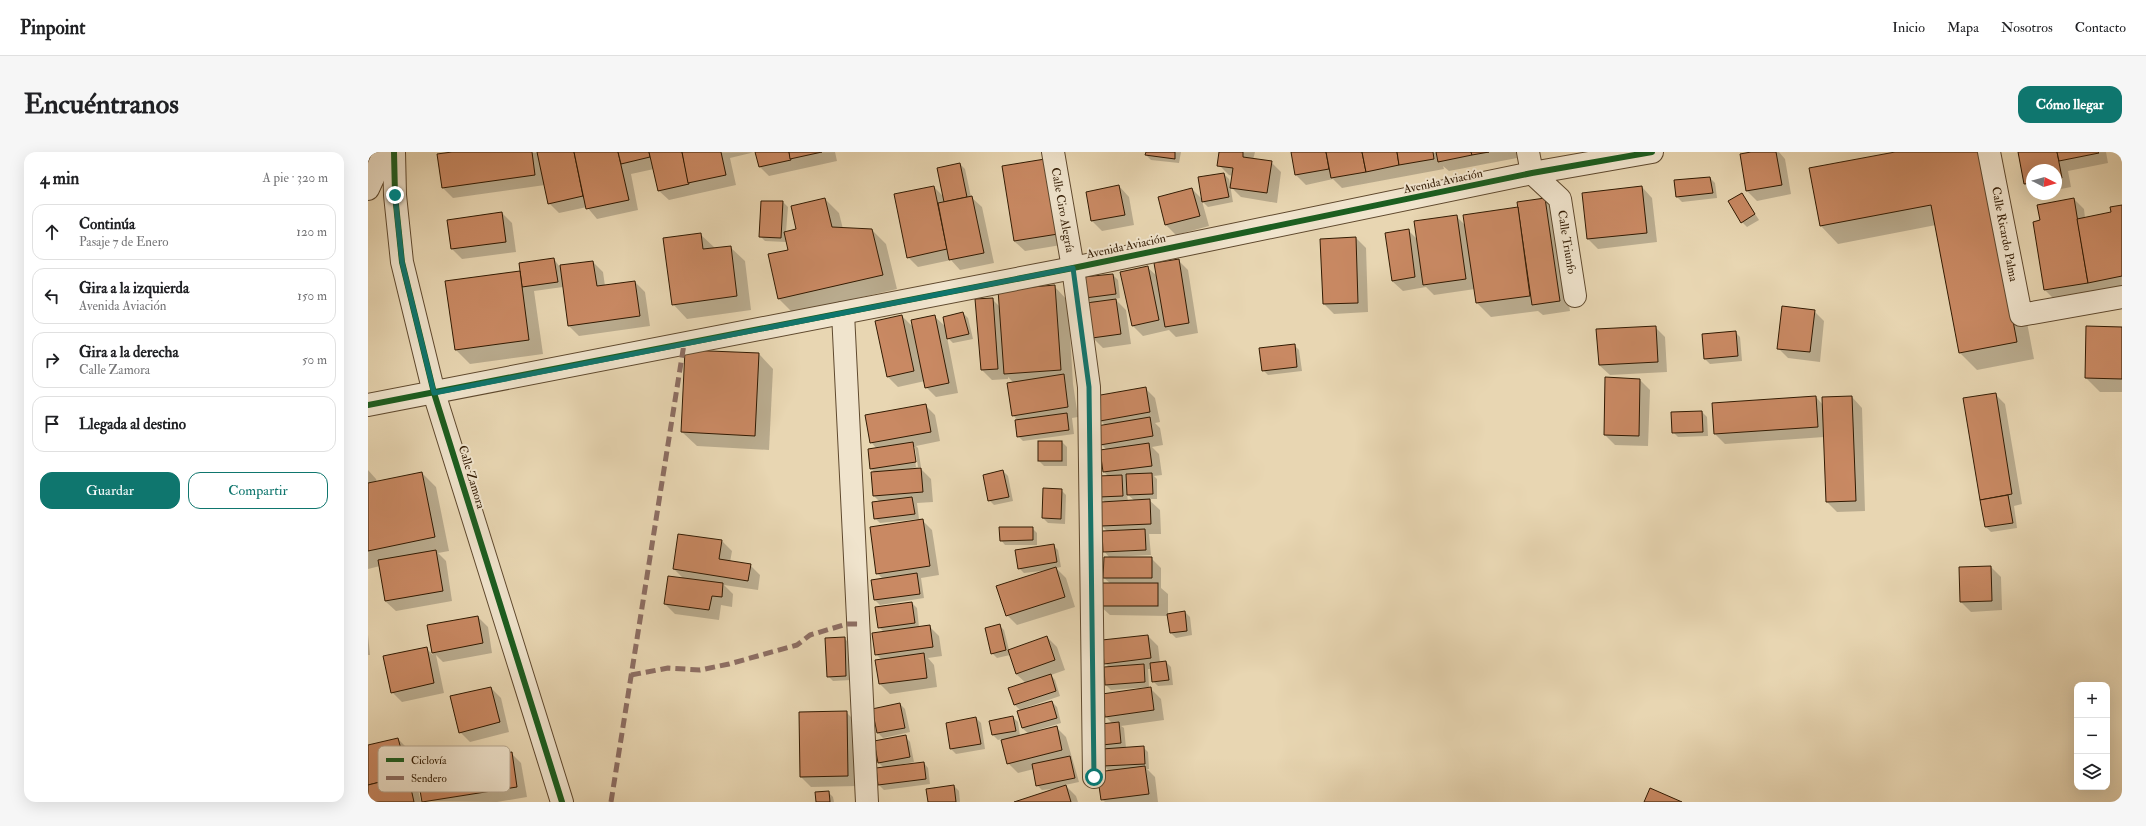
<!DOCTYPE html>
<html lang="es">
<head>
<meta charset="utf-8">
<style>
  :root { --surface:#fff; --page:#f6f6f6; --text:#202124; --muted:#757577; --line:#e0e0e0; --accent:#0f766e }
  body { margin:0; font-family:"IM FELL Double Pica",serif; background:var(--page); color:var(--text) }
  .controls { position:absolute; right:12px; bottom:12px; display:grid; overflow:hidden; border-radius:8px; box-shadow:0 4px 16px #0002 }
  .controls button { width:36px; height:36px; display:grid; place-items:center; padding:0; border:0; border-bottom:1px solid var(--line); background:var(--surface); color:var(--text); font:20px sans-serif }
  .compass { position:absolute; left:1658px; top:12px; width:36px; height:36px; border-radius:50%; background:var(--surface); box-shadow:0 4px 16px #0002; rotate:96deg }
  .stop { position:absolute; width:12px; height:12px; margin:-9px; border:3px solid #0f766e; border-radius:50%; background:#fff }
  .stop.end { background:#0f766e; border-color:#fff; box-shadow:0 1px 4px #0008 }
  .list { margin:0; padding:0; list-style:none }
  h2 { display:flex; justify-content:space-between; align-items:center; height:52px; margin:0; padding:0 16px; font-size:17px }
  h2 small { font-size:13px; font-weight:400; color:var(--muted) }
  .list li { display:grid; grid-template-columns:26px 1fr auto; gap:12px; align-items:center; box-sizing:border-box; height:56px; margin:0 8px 8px; padding:0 8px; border:1px solid var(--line); border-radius:12px }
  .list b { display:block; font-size:15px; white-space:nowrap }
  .list p { margin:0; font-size:13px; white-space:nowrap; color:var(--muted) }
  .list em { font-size:13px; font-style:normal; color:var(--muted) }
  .actions { display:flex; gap:8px; padding:12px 16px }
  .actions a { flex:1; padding:9px 0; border:1px solid var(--accent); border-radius:12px; text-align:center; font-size:14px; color:var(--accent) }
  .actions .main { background:var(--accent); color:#fff }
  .icon { flex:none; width:22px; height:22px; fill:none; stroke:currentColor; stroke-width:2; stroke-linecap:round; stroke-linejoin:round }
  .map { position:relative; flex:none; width:1754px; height:650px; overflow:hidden; border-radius:12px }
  header { display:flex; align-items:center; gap:24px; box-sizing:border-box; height:56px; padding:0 20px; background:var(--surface); border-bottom:1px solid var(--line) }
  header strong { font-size:19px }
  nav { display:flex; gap:22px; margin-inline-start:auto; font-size:14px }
  .intro { display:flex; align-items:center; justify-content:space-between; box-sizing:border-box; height:96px; padding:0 24px }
  h1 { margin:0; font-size:28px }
  .button { padding:10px 18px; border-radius:12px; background:var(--accent); color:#fff; font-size:14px; font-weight:700 }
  main { display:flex; gap:24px; padding:0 24px }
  aside { flex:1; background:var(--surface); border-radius:12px; box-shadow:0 4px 16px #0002 }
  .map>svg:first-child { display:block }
</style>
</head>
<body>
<header>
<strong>Pinpoint</strong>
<nav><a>Inicio</a><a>Mapa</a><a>Nosotros</a><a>Contacto</a></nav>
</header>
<div class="intro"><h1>Encuéntranos</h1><a class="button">Cómo llegar</a></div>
<main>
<aside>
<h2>4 min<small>A pie · 320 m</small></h2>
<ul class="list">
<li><svg class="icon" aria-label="ahead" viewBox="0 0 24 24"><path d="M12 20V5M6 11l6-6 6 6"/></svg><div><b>Continúa</b><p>Pasaje 7 de Enero</p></div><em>120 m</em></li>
<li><svg class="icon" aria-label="left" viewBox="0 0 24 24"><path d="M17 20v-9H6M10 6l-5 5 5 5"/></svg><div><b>Gira a la izquierda</b><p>Avenida Aviación</p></div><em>150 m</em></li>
<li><svg class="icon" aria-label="right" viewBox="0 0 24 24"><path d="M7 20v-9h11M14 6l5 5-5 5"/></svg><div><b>Gira a la derecha</b><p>Calle Zamora</p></div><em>50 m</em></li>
<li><svg class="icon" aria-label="arrive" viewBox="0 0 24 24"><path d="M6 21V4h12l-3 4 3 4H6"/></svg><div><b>Llegada al destino</b></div></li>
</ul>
<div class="actions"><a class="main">Guardar</a><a>Compartir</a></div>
</aside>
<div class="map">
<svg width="1754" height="650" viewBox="0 0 1754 650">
  <rect width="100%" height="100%" fill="#e8d6b2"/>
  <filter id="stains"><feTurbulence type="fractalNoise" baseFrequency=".005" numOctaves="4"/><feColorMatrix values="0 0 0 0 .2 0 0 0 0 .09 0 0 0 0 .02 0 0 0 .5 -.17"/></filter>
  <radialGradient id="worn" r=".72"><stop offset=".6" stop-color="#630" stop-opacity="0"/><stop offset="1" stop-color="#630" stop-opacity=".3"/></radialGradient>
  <g fill="#0003" fill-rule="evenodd">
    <path d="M92,0H387L362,6L368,33L301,48L290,38L286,17L263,22L270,58L229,67L219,55L191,61L181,51L177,33L85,46L75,36L70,3Z"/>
    <path d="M388,0H467L469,9L401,24L391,14Z"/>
    <path d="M779,0H813L811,11L783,8L778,3Z"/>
    <path d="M852,0H887L885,8L903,10L913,20L909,51L873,45L863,35L865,24L861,23L851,13Z"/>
    <path d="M924,0H1148L1149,6L1081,19L1075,14L1076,17L974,36L965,27L938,33L928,23Z"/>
    <path d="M1388,0H1411L1417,7L1423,42L1389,49L1379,39Z"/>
    <path d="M1533,0L1627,3L1666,207L1609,218L1592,201L1568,73L1470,92L1453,74L1442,17Z"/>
    <path d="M1651,0H1738L1740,11L1700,19L1703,35L1688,38V18H1664V39L1657,32Z"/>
    <path d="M677,8L699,92L657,99L646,89Z"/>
    <path d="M592,12L597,17L603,45L614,55L626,111L592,118L583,108L550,115L540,105L566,35L576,45Z"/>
    <path d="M856,22L861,27L865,50L840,55L834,49L841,74L808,83L798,73L824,37L835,48Z"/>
    <path d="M1342,26L1347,31L1349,46L1314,50L1309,45Z"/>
    <path d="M751,34L761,45L766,73L734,79L724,69L719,40Z"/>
    <path d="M1274,35L1284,46L1289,90L1230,97L1220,87L1215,42Z"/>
    <path d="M1374,42L1391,68L1379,75L1374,70Z"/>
    <path d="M457,47L471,61L475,77L504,78L518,92L529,137L425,161L411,147L421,98L418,86V90L397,89L392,84L415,50L420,55L418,80L429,77Z"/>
    <path d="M1177,47L1187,57L1202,159L1175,163L1170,159L1123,165L1109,151L1107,137L1066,143L1058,135L1035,139L1024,129L1040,78L1050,88L1088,64L1098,74Z"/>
    <path d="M1706,47L1716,57L1717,66L1744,61L1754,54V141L1687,148L1677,138L1673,69Z"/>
    <path d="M134,61L144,71L148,100L94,107L84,97Z"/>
    <path d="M332,82L347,96L362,95L377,109L383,158L319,167L305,152Z"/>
    <path d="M988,86L998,96L1000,160L966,162L956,152Z"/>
    <path d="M186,107L191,114L225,110L235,120L237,134L267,130L277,140L282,174L211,184L201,174L195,135L166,139L175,202L102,212L88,198L153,120Z"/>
    <path d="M810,108L820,118L830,181L808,185L801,178L775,184L765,174L779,115L790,125Z"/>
    <path d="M745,123L750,128L752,146L747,147L758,158L763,192L735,196L725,186L724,151L718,145Z"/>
    <path d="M686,134L700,149L705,232L710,265L704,266L706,282L655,289L650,284V269L645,263L646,231L640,225V227L624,228L614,218L624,147L632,155Z"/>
    <path d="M1446,159L1456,169L1452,210L1420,206L1410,196Z"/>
    <path d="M595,161L600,166L605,187L585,191L579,185L590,241L568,245L558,235L557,229L530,235L520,225L534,164L546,176L566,164L578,175Z"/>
    <path d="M1287,175L1297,185L1299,220L1242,223L1231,213Z"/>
    <path d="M1754,176V240H1732L1718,226Z"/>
    <path d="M1367,180L1372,185L1374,209L1342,212L1337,207Z"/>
    <path d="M926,193L931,198L934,219L900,223L895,218Z"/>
    <path d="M391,202L405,217L401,298L329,294L314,280Z"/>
    <path d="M1272,228L1282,238L1280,294L1247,293L1237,283Z"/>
    <path d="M777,236L787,246L792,270L787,271L792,276L795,293L784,295L791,302L794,323L786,324L789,327V347H780L792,358L793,382H781L783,403L741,405L736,399L740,380L734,374L738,351L732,345L740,324L736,320L739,298L733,292L738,274L733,269ZM759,342L767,349L760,350Z"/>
    <path d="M1627,242L1637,252L1654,352L1646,354L1649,376L1623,380L1618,375L1596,247Z"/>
    <path d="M1448,245L1455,253L1484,245L1494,256L1497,359L1469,360L1459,350L1456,285L1357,292L1347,282Z"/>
    <path d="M557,253L567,263L572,289L548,294L550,296L553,315L544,316V318L553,317L563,327L565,350L549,351L551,367L512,371L507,366L512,350L506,344L508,321L503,317L509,297L503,290ZM545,295H547L550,315H548Z"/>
    <path d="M1334,260L1339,265L1340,284L1310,285L1305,280Z"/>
    <path d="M671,290H694L699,295V314H676L671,309Z"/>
    <path d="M0,318L8,327L9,330L54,321L68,335L81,399L70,401L78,409L84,449L28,459L17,449L12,414L0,417Z"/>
    <path d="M635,319L640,324L645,349L626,353L621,348Z"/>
    <path d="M693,338L698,343L697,372L680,371L675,366Z"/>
    <path d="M554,368L564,378L571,423L553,426L556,446L512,453L507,448L515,427L509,421Z"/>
    <path d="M664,376L669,381V393H637L633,388Z"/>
    <path d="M354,389L364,399L362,410L382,413L392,423L390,438L356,433L365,442L364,455L353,453L351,468L307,462L297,452L316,427L306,417Z"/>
    <path d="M685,393L690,398L693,415L688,416L698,426L707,455L649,473L639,463L681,418L656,421L651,416Z"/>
    <path d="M783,406L793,416V436L800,442V463L817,460L822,465L824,483L808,486L803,481L801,464L742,463L731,453L743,432L736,426Z"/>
    <path d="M1623,415L1633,425L1634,458L1603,460L1593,450Z"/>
    <path d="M544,451L549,456L551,475L561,474L571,484L574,504L560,506L566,513L569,535L522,542L512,532L514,508L508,502L516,480L511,475Z"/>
    <path d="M110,465L120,475L124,501L75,510L68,503L76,541L34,550L24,540L58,496L65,503L60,474Z"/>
    <path d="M631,473L636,478L641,498L679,485L689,495L697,518L683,523L687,528L692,544L657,556L658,557L684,550L689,555L693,571L663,580L664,581L688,575L698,585L711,630L697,633L708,644L710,650H649L693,636L674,638L669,633L666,617L650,621L640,611L634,587L630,588L625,583L623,570L645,565L650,570L652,584L661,582L654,576L653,559L647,553L658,531L648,522L642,503L629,506L624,501Z"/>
    <path d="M0,483L2,503H0Z"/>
    <path d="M780,484L790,494L792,511L798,510L803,515L805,533L790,534L785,529L784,517H780L781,535L743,538L738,533L741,515L737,511Z"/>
    <path d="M476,486L481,491L483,528L465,529L460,524Z"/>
    <path d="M123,536L133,546L141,580L102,590L92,580Z"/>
    <path d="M783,537L793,547L796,568L753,574L756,576L758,596L775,595L780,600L781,617H779L787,625L790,650H737L734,647L742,620L736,614L740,598L735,593L745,572L738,565Z"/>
    <path d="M532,552L537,557L542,580L515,586L510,581L505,558Z"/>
    <path d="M478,560L488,570L489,634L443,635L433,625Z"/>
    <path d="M608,566L613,571L617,597L588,602L583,597L579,572Z"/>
    <path d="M538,585L542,590L546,610L530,613V614L556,611L560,616L562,632L516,638L511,633L509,617L516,616L511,611Z"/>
    <path d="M30,587L40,597L53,650H0V594Z"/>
    <path d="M143,601L153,611L159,645L129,650L53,649Z"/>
    <path d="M586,634L591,639L592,650H561Z"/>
    <path d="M460,640L465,645L466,650H449Z"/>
  </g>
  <g fill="#c98963" stroke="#311a02">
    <path d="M84,0H164L167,23L74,36L69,2Z"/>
    <path d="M169,0H206L215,44L180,52Z"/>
    <path d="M206,0H250L261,48L218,57Z"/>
    <path d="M250,0H281L282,5L253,12Z"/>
    <path d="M281,0H314L321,32L290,39Z"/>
    <path d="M314,0H353L358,23L320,31Z"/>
    <path d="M387,0H421L423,8L391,15Z"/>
    <path d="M421,0H454L422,7Z"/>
    <path d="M778,0H807V7L777,3Z"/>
    <path d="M851,0H875V5L904,9L899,41L862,36L865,16L849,14Z"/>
    <path d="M923,0H958L961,17L927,23Z"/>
    <path d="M958,0H994L998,20L963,26Z"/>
    <path d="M994,0H1029L1031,13L998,20Z"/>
    <path d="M1029,0H1065L1066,7L1031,13Z"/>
    <path d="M1068,0H1103L1104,3L1070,10Z"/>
    <path d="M1103,0H1121L1104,3Z"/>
    <path d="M1383,0H1408L1414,33L1378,39L1372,2Z"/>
    <path d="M1527,0H1613L1649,190L1591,201L1563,53L1452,74L1441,16Z"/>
    <path d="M1650,0H1689L1694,26L1688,27V18H1664V31L1656,32Z"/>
    <path d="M1689,0H1730L1731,1L1691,9Z"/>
    <path d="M677,7L690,82L646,89L634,14Z"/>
    <path d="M592,11L599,45L576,50L569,16Z"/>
    <path d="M856,21L861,45L834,50L830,25Z"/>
    <path d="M1342,25L1345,41L1308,45L1306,28Z"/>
    <path d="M751,33L757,63L723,69L718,40Z"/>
    <path d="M566,34L579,97L539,106L526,42Z"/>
    <path d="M1274,34L1279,81L1219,87L1214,41Z"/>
    <path d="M824,36L832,64L797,73L790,45Z"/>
    <path d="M1374,41L1387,62L1373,71L1360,49Z"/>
    <path d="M604,44L616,101L581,108L570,51Z"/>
    <path d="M457,46L464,75L504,77L515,123L410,147L400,102L420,98L416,80L428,77L423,54Z"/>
    <path d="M1177,46L1192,149L1164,153L1149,50Z"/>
    <path d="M1706,46L1720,131L1676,138L1665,70L1672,68L1669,53Z"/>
    <path d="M393,49H415L413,86L391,85Z"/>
    <path d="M1754,53V124L1720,131L1709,67L1743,60L1742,55Z"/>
    <path d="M1150,55L1162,144L1108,151L1095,63Z"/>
    <path d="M134,60L138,90L83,97L79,68Z"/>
    <path d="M1089,63L1098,127L1055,133L1046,69Z"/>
    <path d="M1041,77L1047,125L1024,129L1017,81Z"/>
    <path d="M333,81L335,97L363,94L369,144L304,153L295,86Z"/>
    <path d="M988,85L990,151L955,152L952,87Z"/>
    <path d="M186,106L190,130L154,135L151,111Z"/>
    <path d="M811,107L821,171L797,175L786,111Z"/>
    <path d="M225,109L229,134L267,129L272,164L200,174L192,113Z"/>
    <path d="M780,114L791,168L764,174L752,120Z"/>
    <path d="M152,119L161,188L87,198L77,129Z"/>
    <path d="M745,122L748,142L717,146L715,125Z"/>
    <path d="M687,133L693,218L636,222L630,138Z"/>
    <path d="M625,146L630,217L613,218L607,147Z"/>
    <path d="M748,147L753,182L724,186L718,151Z"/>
    <path d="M1414,154L1447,158L1442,200L1409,197Z"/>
    <path d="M595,160L601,182L579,187L575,165Z"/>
    <path d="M534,163L546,219L519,225L507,169Z"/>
    <path d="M567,163L581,231L557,236L543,168Z"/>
    <path d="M1288,174L1290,210L1231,213L1228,177Z"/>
    <path d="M1718,174L1754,175V227L1717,226Z"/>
    <path d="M1368,179L1370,204L1336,207L1334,182Z"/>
    <path d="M927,192L929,215L894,219L891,196Z"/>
    <path d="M317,198L391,201L387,284L313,280Z"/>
    <path d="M696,222L700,255L644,264L639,231Z"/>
    <path d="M1237,225L1272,227L1271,284L1236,283Z"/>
    <path d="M778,235L782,260L732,269L727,244Z"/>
    <path d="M1628,241L1644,342L1612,348L1595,246Z"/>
    <path d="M1448,244L1450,275L1346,282L1344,251Z"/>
    <path d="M1484,244L1488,349L1458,350L1454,245Z"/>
    <path d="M558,252L563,280L502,291L497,263Z"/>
    <path d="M1334,259L1335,280L1304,281L1303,260Z"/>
    <path d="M699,261L701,278L649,285L647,268Z"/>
    <path d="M782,265L785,284L732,293L729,274Z"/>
    <rect x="670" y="289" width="24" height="20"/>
    <path d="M545,290L548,310L502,317L500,297Z"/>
    <path d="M781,291L784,314L735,320L732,298Z"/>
    <path d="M553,316L555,340L505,344L503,320Z"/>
    <path d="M635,318L641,345L620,349L615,323Z"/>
    <path d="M54,320L67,385L0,399V331Z"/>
    <path d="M784,321L785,342L759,343L758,322Z"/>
    <path d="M754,323L755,344L731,345L730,324Z"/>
    <path d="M675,336L694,337L693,367L674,366Z"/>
    <path d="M1640,343L1645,371L1617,375L1612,348Z"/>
    <path d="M544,345L547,362L506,367L504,350Z"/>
    <path d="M782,347L783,372L733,374V350Z"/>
    <path d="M555,367L562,414L508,422L502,375Z"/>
    <path d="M631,375H665V388L632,389Z"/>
    <path d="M777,377L778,398L735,400L734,379Z"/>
    <path d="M310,382L354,388L351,407L383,412L380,429L305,417Z"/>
    <path d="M686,392L689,410L650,417L647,398Z"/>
    <path d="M68,398L75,439L17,449L10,408Z"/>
    <path d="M736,405H784V426H735Z"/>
    <path d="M1623,414L1624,449L1592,450L1591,415Z"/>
    <path d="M688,415L697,445L638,464L628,434Z"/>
    <path d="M549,421L552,442L506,448L503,428Z"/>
    <path d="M300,424L355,431L354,445L344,444L341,458L296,452Z"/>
    <rect x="730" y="431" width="60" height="23"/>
    <path d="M544,450L547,471L510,476L507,455Z"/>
    <path d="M817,459L819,479L802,481L799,462Z"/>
    <path d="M110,464L115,491L64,501L59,473Z"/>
    <path d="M632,472L638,498L623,502L617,476Z"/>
    <path d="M562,473L565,495L507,503L504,481Z"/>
    <path d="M780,483L783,506L736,512L734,488Z"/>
    <path d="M679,484L687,508L648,522L640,498Z"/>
    <path d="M477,485L478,524L459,525L457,486Z"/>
    <path d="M59,495L66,531L23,541L15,504Z"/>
    <path d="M556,501L559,526L511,532L507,508Z"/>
    <path d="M798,509L801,528L784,530L782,511Z"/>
    <path d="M776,512L777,530L737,533L736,515Z"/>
    <path d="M683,522L688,539L646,553L640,536Z"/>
    <path d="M123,535L132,570L91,581L82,544Z"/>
    <path d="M783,535L786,558L737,565L734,542Z"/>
    <path d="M684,549L689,566L654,576L649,559Z"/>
    <path d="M532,551L537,576L509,581L504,557Z"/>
    <path d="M479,559L480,624L432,625L431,560Z"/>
    <path d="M645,564L648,579L624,583L621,569Z"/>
    <path d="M608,565L613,592L582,597L578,571Z"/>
    <path d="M751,570L753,591L734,593L733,572Z"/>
    <path d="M689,574L694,598L639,612L633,588Z"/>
    <path d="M538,583L542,605L510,611L506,589Z"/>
    <path d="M30,586L40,623L0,633V593Z"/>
    <path d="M776,594L777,612L735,614L734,597Z"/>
    <path d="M144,600L149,635L54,650L48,615Z"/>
    <path d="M702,604L707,626L668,634L664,612Z"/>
    <path d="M556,610L558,627L510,633L508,616Z"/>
    <path d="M777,614L781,642L733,648L729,620Z"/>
    <path d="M40,623L46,650H0V633Z"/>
    <path d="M586,633L588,650H560L558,637Z"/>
    <path d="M698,633L703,650H646Z"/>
    <path d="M1282,636L1314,650H1276Z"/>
    <path d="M461,639L462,650H448L447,640Z"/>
  </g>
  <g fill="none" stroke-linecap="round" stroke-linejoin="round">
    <g stroke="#5f492e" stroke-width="24">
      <g id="minor">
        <path d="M685,0L705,116L721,235L726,625"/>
        <path d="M1160,0L1164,21L1192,47L1207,144"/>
        <path d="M1621,0L1653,163L1754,145"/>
        <path d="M475,161L499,650"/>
        <path d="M0,253L705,116L1164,21L1284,0"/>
      </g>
    </g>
    <g stroke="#5f492e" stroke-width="24">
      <g id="tertiary">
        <path d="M26,0L27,43L34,110L66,241L194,650"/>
        <path d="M0,37L17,0"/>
      </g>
    </g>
    <use href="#minor" stroke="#f0e4cd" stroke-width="22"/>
    <use href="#tertiary" stroke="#f0e4cd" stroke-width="22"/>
    <g stroke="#8d6e63" stroke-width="5" stroke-dasharray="10 5" stroke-linecap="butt">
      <path d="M263,523L300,516L332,518L361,512L429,493L442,483L479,472H490"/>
      <path d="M243,650L316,192"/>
    </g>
    <g stroke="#f0e4cd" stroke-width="8">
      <g id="cycleway">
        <path d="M26,0L27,43L34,110L66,241L194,650"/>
        <path d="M0,253L705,116L1164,21L1284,0"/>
      </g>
    </g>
    <use href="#cycleway" stroke="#1b5e20" stroke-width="6"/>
  </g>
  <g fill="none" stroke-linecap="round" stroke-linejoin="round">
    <path stroke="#0f766e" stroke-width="5" d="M27,43L34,110L66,241L705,116L721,235L726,625"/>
  </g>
  <g text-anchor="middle" stroke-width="4" stroke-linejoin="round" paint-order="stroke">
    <g font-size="12" fill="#311a02" stroke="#f0e4cd">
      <text transform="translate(1075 29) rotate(-12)" y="4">Avenida Aviación</text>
      <text transform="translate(695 58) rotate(80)" y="4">Calle Ciro Alegría</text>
      <text transform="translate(1637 82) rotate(79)" y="4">Calle Ricardo Palma</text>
      <text transform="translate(1199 90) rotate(81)" y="4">Calle Triunfo</text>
      <text transform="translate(758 94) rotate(-12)" y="4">Avenida Aviación</text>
      <text transform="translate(104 325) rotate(73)" y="4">Calle Zamora</text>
    </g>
  </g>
  <rect x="10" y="594" width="132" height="46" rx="6" fill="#f0e4cd" stroke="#b7a790" stroke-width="1"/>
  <rect x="18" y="606" width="18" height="4" fill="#1b5e20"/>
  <rect x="18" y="624" width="18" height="4" fill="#8d6e63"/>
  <g font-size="11" fill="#311a02">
    <text x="43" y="612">Ciclovía</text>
    <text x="43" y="630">Sendero</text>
  </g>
  <rect width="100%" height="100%" filter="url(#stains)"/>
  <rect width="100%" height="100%" fill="url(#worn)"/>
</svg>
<div class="controls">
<button>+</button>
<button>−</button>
<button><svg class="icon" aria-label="layers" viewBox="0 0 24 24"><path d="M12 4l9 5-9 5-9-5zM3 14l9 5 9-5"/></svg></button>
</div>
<svg class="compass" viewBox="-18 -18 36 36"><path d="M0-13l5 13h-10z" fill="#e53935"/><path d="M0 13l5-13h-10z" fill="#757577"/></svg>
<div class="stop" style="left:726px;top:625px"></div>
<div class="stop end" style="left:27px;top:43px"></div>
</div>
</main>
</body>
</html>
